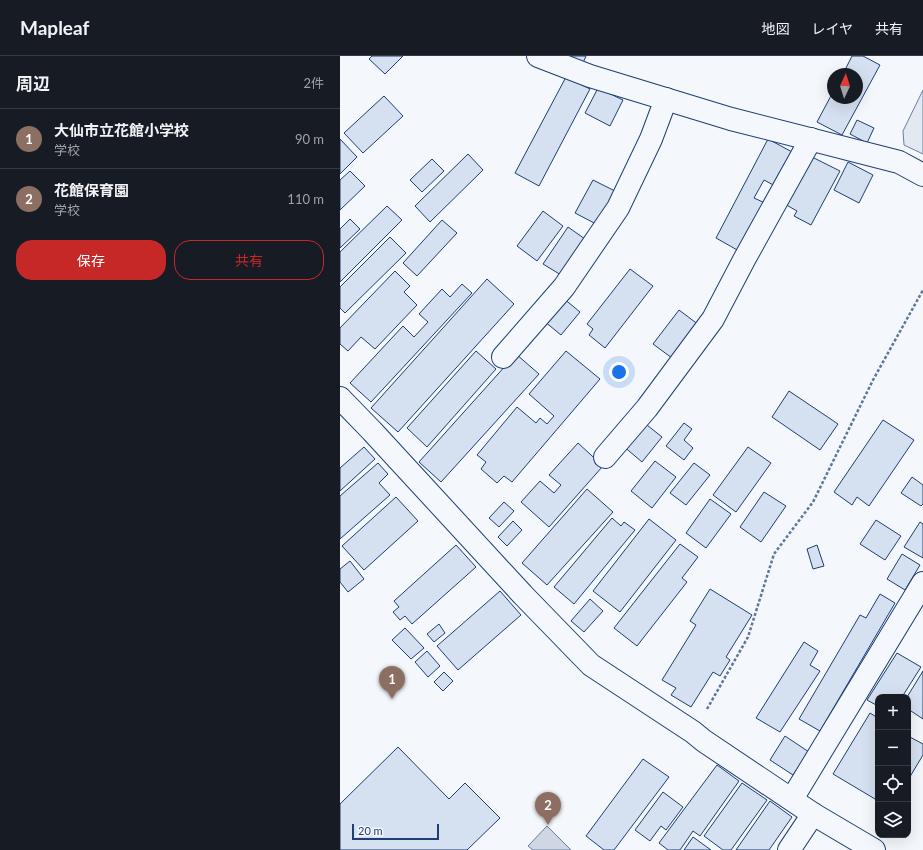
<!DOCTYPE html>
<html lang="ja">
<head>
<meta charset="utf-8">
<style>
  :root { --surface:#171b24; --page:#242831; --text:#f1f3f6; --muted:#9ea1a6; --line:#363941; --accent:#c62828 }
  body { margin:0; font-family:Lato,"Noto Sans JP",sans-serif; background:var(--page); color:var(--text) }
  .controls { position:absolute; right:12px; bottom:12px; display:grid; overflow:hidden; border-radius:8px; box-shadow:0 4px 16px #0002 }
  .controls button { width:36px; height:36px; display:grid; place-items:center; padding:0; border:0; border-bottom:1px solid var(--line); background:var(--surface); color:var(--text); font:20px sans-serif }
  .compass { position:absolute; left:487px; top:12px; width:36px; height:36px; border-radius:50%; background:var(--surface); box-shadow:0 4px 16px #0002; rotate:4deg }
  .scale { position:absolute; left:12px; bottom:10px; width:87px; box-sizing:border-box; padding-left:4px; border:2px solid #1d3f73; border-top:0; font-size:11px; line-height:14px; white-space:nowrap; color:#1d3f73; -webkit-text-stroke:3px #f4f7fb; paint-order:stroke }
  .you { position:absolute; left:279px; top:316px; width:14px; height:14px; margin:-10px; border:3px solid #fff; border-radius:50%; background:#1a73e8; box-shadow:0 0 0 6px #1a73e833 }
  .badge { display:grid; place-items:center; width:26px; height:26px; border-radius:50%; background:var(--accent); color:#fff; font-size:13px; font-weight:700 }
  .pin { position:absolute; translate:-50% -33px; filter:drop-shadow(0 1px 2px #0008) }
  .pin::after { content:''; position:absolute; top:21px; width:14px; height:12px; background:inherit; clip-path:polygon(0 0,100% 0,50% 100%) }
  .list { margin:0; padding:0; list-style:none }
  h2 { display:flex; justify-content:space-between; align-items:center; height:52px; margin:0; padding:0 16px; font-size:17px }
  h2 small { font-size:13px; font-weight:400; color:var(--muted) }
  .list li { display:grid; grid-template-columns:26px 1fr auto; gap:12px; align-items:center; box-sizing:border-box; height:60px; padding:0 16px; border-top:1px solid var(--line) }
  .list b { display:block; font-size:15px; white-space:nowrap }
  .list p { margin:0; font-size:13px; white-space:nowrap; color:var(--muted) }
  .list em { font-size:13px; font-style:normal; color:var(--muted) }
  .actions { display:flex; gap:8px; padding:12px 16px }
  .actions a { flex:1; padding:9px 0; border:1px solid var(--accent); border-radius:16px; text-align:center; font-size:14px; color:var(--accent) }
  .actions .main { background:var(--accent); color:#fff }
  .icon { flex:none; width:22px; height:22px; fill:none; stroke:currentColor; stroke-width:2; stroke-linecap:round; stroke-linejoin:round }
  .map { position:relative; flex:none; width:583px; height:794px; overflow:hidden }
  header { display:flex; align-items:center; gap:24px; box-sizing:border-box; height:56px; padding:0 20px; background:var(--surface); border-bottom:1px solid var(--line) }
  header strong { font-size:19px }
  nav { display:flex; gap:22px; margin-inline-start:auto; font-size:14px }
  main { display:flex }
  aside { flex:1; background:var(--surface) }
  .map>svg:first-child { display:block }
</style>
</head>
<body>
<header>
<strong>Mapleaf</strong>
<nav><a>地図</a><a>レイヤ</a><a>共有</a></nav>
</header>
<main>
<aside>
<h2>周辺<small>2件</small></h2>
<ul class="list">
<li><span class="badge" style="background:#8d6e63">1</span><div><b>大仙市立花館小学校</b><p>学校</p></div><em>90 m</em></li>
<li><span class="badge" style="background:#8d6e63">2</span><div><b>花館保育園</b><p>学校</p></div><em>110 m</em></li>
</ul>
<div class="actions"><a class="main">保存</a><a>共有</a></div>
</aside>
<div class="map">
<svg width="583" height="794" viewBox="0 0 583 794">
  <rect width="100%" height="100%" fill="#f4f7fb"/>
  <path fill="#e3e9f0" stroke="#687fa3" d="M583,34V98L564,89L563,75Z"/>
  <path fill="#cfd7e4" stroke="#687fa3" d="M207,770L231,794H193L188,790Z"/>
  <g fill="#d5e0f0" stroke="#1d3f73">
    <path d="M32,0H63L45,18L29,3Z"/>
    <path d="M227,0H246L242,9Z"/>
    <path d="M512,0H523L540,9L502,79L477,66L493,36V42H517V18H503Z"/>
    <path d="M226,21L250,33L199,130L175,117Z"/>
    <path d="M258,32L283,44L270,70L245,57Z"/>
    <path d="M44,40L63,60L23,97L4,77Z"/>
    <path d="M517,64L534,72L527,87L510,78Z"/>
    <path d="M0,83L17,101L0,118Z"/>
    <path d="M428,83L454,97L437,131L424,124L414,142L425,147L399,195L376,182Z"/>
    <path d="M128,98L143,114L90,166L75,150Z"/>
    <path d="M468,99L500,115L471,169L454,160L457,155L443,147Z"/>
    <path d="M92,103L104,115L82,136L70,124Z"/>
    <path d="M508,106L533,119L519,147L494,134Z"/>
    <path d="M10,115L25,130L0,154V124Z"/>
    <path d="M253,124L277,136L258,169L235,157Z"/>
    <path d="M47,150L62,164L0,226V196Z"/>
    <path d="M203,155L223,170L197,205L177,190Z"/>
    <path d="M10,163L20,173L0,192V173Z"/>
    <path d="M102,164L117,177L77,220L63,207Z"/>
    <path d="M228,171L245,183L221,219L203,208Z"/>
    <path d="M50,181L66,197L5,257L0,252V231Z"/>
    <path d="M290,213L313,230L265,292L249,279L253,273L247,268Z"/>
    <path d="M55,215L70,230L64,236L77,249L35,293L21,281L8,295L0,288V272Z"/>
    <path d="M147,223L174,248L58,376L31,352Z"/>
    <path d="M122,228L132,237L31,346L10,327L63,270L74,281L88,266L79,258L102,233L110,241Z"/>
    <path d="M223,242L240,256L221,279L204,265Z"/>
    <path d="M339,254L359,269L332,302L313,288Z"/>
    <path d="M136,295L156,313L87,391L67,372Z"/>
    <path d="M226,295L260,323L172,426L164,420L157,427L141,413L146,406L137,399L177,351L196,367L200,362L207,368L214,360L189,338Z"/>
    <path d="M176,298L199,318L101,426L79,406Z"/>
    <path d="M449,335L498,368L480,394L432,361Z"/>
    <path d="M543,364L574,384L529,450L517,441L512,449L494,436Z"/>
    <path d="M302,365L322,381L302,406L282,389Z"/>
    <path d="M344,367L352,373L344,384L353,392L344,404L326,390Z"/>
    <path d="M238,387L263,410L209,471L181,446L200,425L214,437L221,429L209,419Z"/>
    <path d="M24,391L35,403L0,435V412Z"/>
    <path d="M408,391L431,407L396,456L373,439Z"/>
    <path d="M315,405L336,421L312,452L291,435Z"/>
    <path d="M38,407L48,418L39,427L50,439L0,483V440Z"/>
    <path d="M354,407L370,419L346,449L330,437Z"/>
    <path d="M572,421L583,429V448L581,450L561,437Z"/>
    <path d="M247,433L273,456L207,529L182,507Z"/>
    <path d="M424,436L446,450L421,486L400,471Z"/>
    <path d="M56,441L78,465L24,514L2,490Z"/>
    <path d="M370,443L391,458L366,492L346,477Z"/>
    <path d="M164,446L174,455L159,471L149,462Z"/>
    <path d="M272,462L281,470L284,466L295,474L234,548L214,531Z"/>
    <path d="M309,463L336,484L280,556L253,535Z"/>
    <path d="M536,464L561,480L545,504L520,488Z"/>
    <path d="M173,465L182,474L167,490L158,481Z"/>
    <path d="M580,466L583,468V502L564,491Z"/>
    <path d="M340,488L358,501L342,522L347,526L297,590L274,572Z"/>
    <path d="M116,489L136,511L72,568L65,560L60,564L53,556L59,551L54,545Z"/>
    <path d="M477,489L484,510L473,513L467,493Z"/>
    <path d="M562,498L580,509L565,534L547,523Z"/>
    <path d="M10,505L24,523L8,536L0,526V513Z"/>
    <path d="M370,533L412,559L386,601L390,604L380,620L373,616L351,651L331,639L336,632L322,624L356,569L350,565Z"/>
    <path d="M160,535L181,559L118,614L97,590Z"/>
    <path d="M540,538L555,547L480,675L459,663L520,559L526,562Z"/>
    <path d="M250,543L263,555L244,576L231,565Z"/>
    <path d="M99,568L105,577L94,586L87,578Z"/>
    <path d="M65,572L84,592L71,603L52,584Z"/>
    <path d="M464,586L478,595L470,609L480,615L440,676L416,662Z"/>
    <path d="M87,595L100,610L88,621L75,606Z"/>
    <path d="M557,597L581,611L562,641H538V650L527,644Z"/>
    <path d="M583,615V663L568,653V641H567Z"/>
    <path d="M104,616L113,625L103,635L94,626Z"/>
    <path d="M530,657L538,662V739L535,743L493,718Z"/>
    <path d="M445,680L469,696L453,719L430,704Z"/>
    <path d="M568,680L583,688V699L568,724Z"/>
    <path d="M58,691L109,743L125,727L160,762L127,794H0V748Z"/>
    <path d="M303,703L329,721L274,794H264L246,780Z"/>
    <path d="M377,709L399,725L360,780L353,775L340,794H328L319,787Z"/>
    <path d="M402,727L427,744L391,794H383L364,780Z"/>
    <path d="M323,736L343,751L326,774L321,770L310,785L295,774Z"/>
    <path d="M430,745L452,761L429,794H396Z"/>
    <path d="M353,781L371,794H344Z"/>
  </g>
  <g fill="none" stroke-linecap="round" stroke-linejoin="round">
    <g stroke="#1d3f73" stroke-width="24">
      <g id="minor">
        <path d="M198,0L250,20L391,63L559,106L583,119"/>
        <path d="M163,301L224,231L278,152L311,83L326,43"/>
        <path d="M0,342L32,375L183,539L251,609L353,676L364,685L473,758L534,794"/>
        <path d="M265,401L307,352L373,263L405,202L471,83"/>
        <path d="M452,743L583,527"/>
        <path d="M449,794L473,758"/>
      </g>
    </g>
    <path stroke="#5e769c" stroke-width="2.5" stroke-dasharray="3 2" stroke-linecap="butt" d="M367,653L408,581L434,498L473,446L533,324L583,234"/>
    <use href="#minor" stroke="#f4f7fb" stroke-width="22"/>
  </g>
</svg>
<div class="controls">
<button>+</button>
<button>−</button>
<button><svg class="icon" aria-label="locate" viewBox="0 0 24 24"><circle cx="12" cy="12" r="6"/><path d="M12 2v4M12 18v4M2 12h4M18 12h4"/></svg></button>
<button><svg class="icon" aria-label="layers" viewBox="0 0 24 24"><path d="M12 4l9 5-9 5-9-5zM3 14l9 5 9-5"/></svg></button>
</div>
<svg class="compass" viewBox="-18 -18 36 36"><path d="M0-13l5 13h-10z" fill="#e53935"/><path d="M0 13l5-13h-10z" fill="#9ea1a6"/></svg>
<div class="scale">20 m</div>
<div class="you"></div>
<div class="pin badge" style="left:52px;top:643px;background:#8d6e63">1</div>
<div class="pin badge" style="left:208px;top:769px;background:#8d6e63">2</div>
</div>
</main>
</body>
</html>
